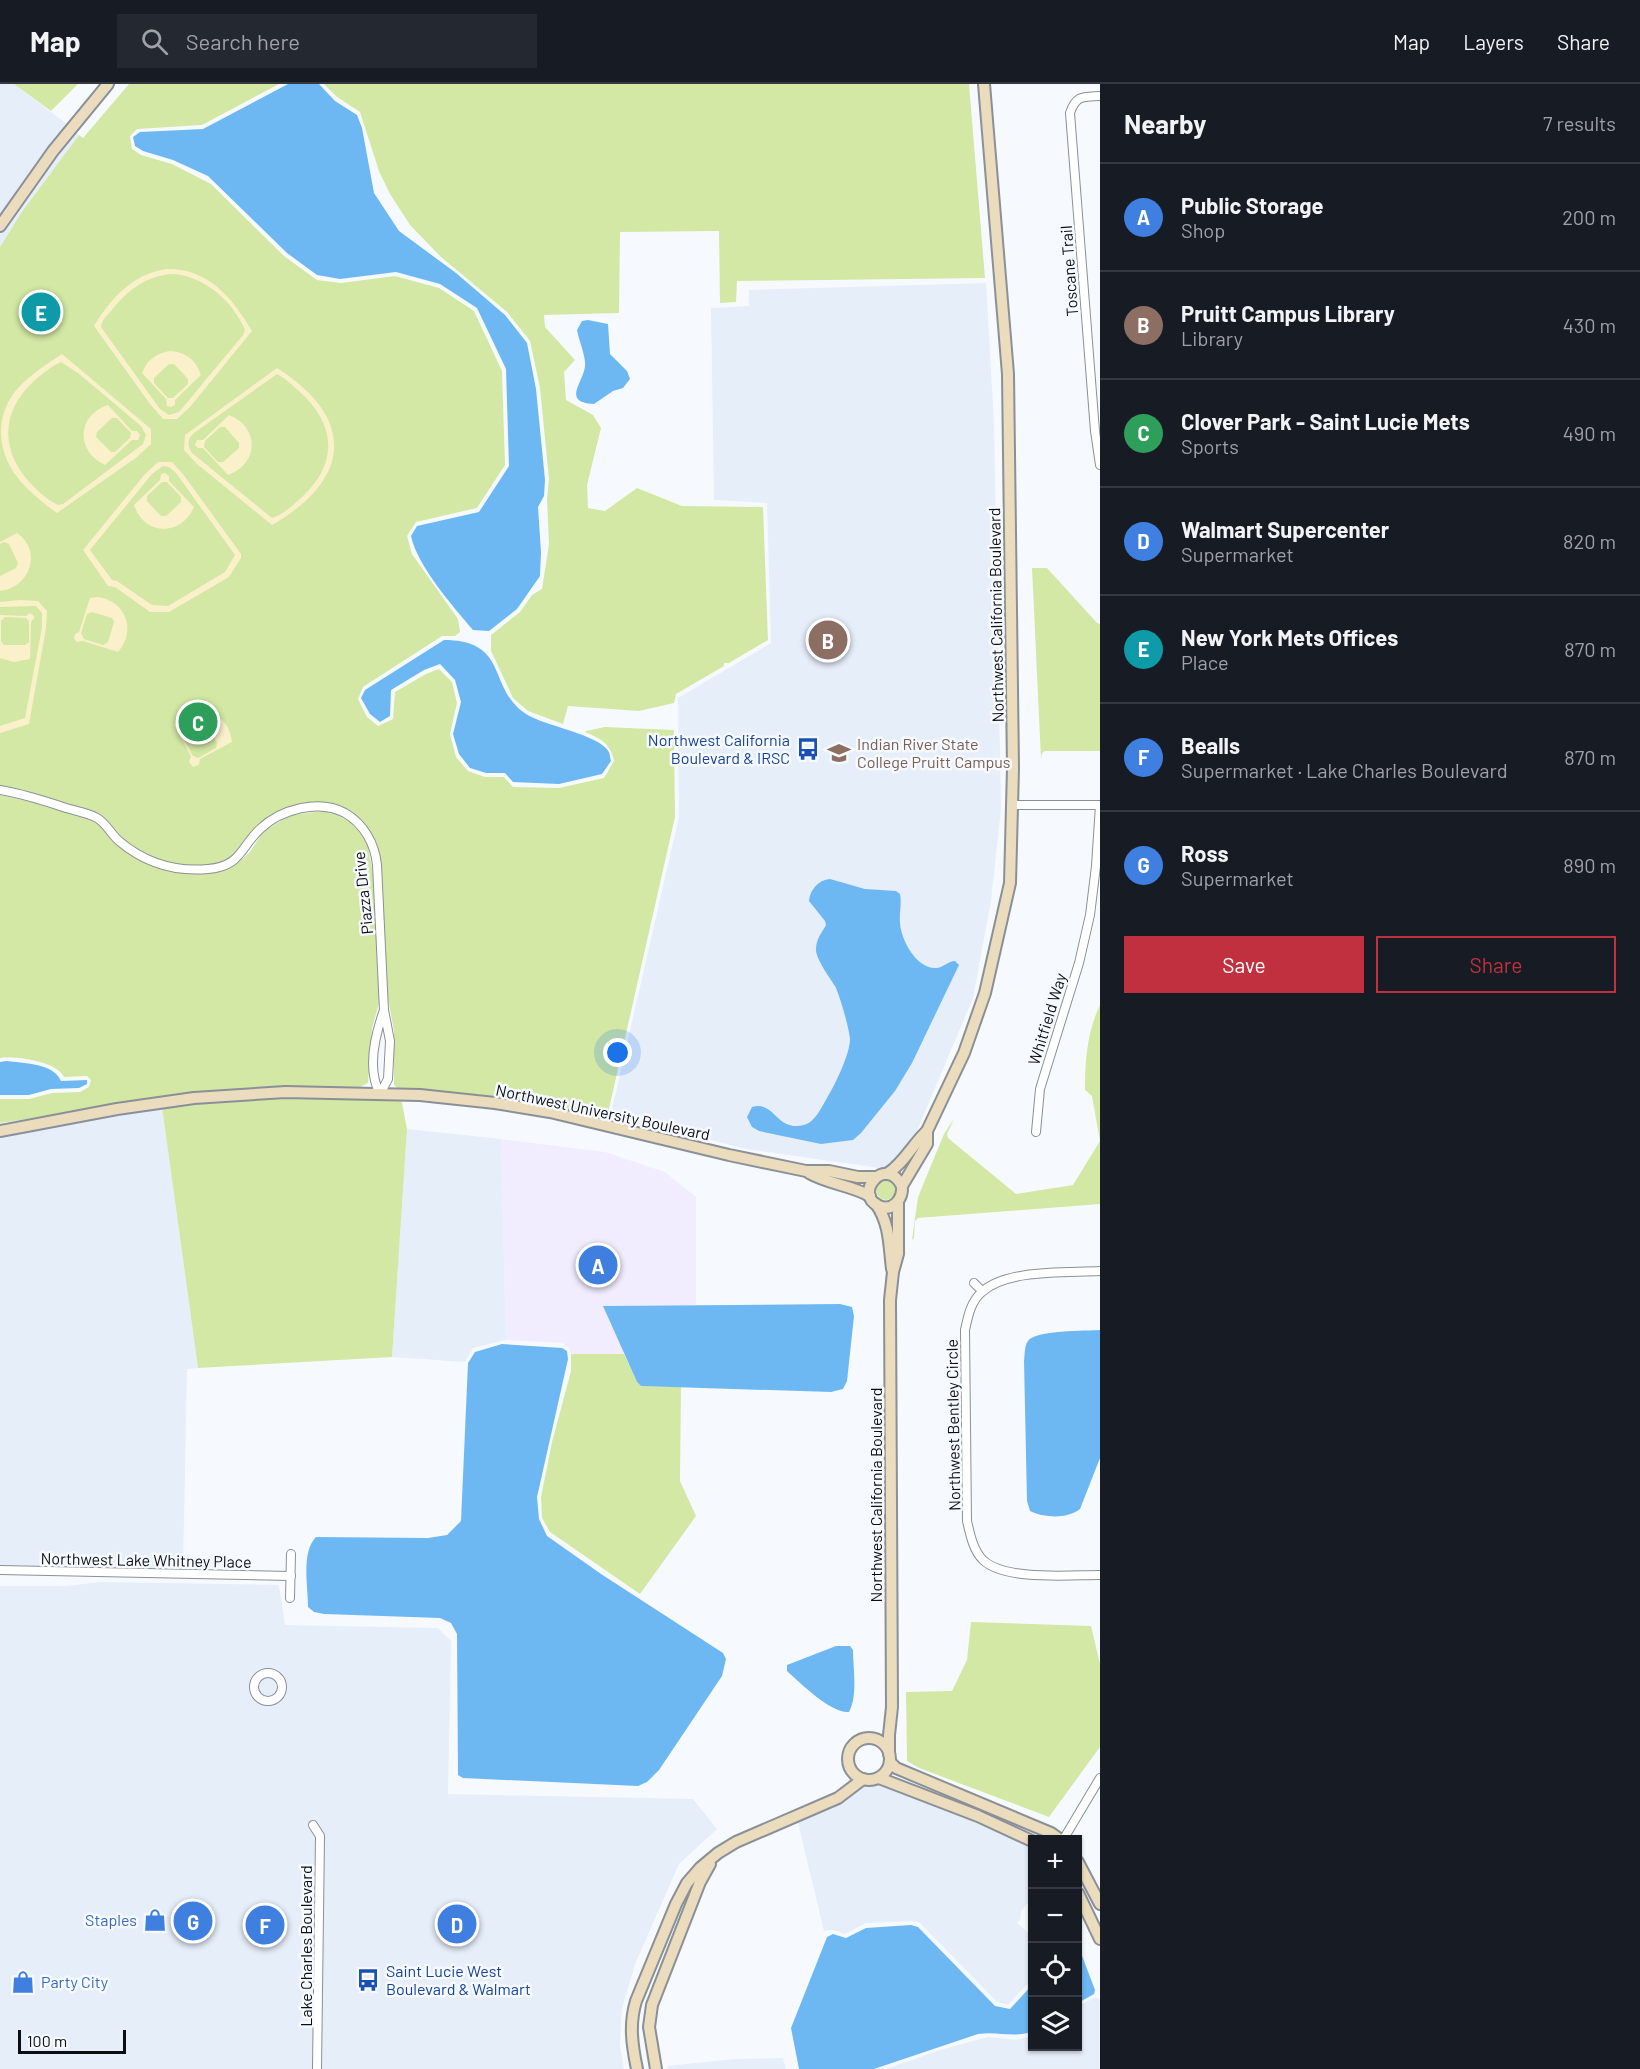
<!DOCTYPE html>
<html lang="en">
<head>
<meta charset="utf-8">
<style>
  :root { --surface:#171b24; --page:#242831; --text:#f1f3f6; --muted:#9ea1a6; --line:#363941; --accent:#c0303e }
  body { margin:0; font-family:Barlow,sans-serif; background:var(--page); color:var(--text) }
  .controls { position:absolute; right:18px; bottom:18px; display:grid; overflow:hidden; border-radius:0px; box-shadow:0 2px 4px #0004 }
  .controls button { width:54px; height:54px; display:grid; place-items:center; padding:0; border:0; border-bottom:2px solid var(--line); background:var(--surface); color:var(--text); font:30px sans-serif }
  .scale { position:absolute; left:18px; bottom:15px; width:108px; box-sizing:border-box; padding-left:6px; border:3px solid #0c0e11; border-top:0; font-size:16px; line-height:21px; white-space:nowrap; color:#0c0e11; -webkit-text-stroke:4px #f6faff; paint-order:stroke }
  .you { position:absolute; left:618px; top:969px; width:21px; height:21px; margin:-15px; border:4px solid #fff; border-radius:50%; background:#1a73e8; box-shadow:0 0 0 9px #1a73e833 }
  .badge { display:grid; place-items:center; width:39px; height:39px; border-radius:50%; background:var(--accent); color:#fff; font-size:20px; font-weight:700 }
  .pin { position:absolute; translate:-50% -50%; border:3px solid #fff; box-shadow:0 2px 6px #0006 }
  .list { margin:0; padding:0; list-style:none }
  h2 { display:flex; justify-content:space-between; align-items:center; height:78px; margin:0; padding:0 24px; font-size:26px }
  h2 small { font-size:20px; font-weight:400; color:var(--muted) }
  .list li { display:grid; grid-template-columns:39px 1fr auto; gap:18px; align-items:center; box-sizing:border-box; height:108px; padding:0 24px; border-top:2px solid var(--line) }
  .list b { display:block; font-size:22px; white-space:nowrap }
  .list p { margin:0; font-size:20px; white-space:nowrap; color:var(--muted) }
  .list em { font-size:20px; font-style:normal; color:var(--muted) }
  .actions { display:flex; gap:12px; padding:18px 24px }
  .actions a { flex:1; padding:14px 0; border:2px solid var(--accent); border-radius:0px; text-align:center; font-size:21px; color:var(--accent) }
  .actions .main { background:var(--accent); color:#fff }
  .icon { flex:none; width:33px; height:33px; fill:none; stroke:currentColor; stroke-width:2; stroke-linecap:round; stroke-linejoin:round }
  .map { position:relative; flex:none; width:1100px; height:1985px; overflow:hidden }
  header { display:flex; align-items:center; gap:36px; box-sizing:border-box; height:84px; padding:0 30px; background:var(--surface); border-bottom:2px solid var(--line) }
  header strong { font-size:28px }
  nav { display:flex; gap:33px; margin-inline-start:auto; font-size:21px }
  .search { width:420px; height:54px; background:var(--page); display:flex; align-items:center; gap:15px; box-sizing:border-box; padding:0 21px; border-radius:0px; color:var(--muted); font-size:22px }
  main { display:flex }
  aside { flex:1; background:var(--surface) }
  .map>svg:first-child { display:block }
</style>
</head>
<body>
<header>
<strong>Map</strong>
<div class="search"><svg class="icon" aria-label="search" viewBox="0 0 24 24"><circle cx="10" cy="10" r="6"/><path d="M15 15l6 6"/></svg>Search here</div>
<nav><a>Map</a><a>Layers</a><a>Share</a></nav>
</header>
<main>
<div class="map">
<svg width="1100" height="1985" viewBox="0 0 1100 1985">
  <rect width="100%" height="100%" fill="#f6faff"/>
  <g fill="#e6eefa">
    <path d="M0,0H14L68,41L0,135Z"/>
    <path d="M74,46L79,51L21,129L0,163V149Z"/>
    <path d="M986,199L994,339L1001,724L991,817L973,914L900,1087L746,1065L611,1030L679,733L678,614L771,559L767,419L714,416L711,224L749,222V206Z"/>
    <path d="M162,1023L198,1284L187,1285L183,1486L0,1482V1052L50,1041Z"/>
    <path d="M407,1045L501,1055L506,1256L473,1264L465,1278L392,1273Z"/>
    <path d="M100,1498L279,1501L285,1541L438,1544L451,1557L448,1710L693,1715L717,1745L679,1780L635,1880L622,1925L621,1937L620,1962L624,1985H0V1502H66Z"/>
    <path d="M879,1698L976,1736L1032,1762V1814L1021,1827L1020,1836L1017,1839L1032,1852V1895L1008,1921L997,1918L920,1839L911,1837L866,1839L845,1850L833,1846L824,1847L798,1739L840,1718L863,1700Z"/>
    <path d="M1096,1913L1100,1916V1985H886L940,1966L988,1953L1016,1956L1032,1952V1962H1078V1922Z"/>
    <path d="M783,1974L786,1985H668L667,1982L735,1975Z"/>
  </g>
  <path fill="#f1ecfe" d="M501,1055L605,1068L665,1088L696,1113V1221L604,1222L624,1270H571L569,1264L562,1259L506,1256Z"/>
  <g fill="#d3e8a4">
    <path d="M14,0H78L51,27Z"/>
    <path d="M129,0H279L202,41L137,45L130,52L132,65L141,71L172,80L211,100L284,172L317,196L341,199L395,192L439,204L474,227L502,287L505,381L477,424L416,438L407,452L412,470L458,535L460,548L455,552H442L363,603L358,615L367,633L378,642L393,635L395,608L426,590L439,585L452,598L457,619L450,650L456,673L468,687L485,693H504L513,703L559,704L604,694L614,677C611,660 600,654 585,648L586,647L605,643L674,646L675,733L608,1029L609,1033L623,1037V1040L443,1007L400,1004V1006L394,1001V947L388,914L380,771C365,717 314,705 268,733C239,751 244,780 202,782C172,783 146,773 123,754C115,747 109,736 100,731C94,728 86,726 79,724C53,714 27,707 0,702V163L21,129L79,51L83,54Z"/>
    <path d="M324,0H969L985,194L737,197L736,218L720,219L719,147L620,148L619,229L544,231L545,243L575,276L564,288L566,316L593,331L601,344L587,401L588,424L605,427L637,404L682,422L763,423L768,556L729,579H724V582L676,610L674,619L639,627L568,622L563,640L528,627L513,614L491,567V551L520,528L532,511L542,505L549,460L547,415L549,395L540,304L530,257L507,228L441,173L410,141L390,110L379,87L360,28L337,13Z"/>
    <path d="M1032,484H1047L1097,539L1100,540V667H1045L1042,669L1041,675Z"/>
    <path d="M0,711L32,718L93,737L100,742L113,757L139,776L165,786L197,790L216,788L235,781L249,769L264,747L291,731L323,727L337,731L350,738L361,750L368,762L373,790L380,916L372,944L368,999L358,1004L82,1027L0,1039V1015H29L52,1009L80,1008L89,1003L91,996L87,992L64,993C56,977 16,972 0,974Z"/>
    <path d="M1100,921V1120L918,1134L915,1137L914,1154L912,1156L918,1113L944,1050L954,1035L947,1050L948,1054L1016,1110L1073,1101L1100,1057L1092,1012L1085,1006C1085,977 1087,948 1100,921Z"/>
    <path d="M286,1012L401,1014L407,1045L392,1273L198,1284L162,1023Z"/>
    <circle cx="886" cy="1106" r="10"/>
    <path d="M571,1270H624L637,1298L641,1302L681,1303L680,1397L696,1432L640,1510L550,1448L542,1434L541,1413L552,1358L571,1287Z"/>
    <path d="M971,1538L1091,1542L1100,1580V1663L1049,1733L919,1684L907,1677L906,1608L952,1607L967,1576Z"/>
  </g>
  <g fill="#faf0ca" fill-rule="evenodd">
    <path d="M166,185C208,184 232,213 252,247L190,323L177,335H163L150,320L94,242C111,214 133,190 166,185ZM174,190C205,193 233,217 245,246L243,251L179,328L169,331L160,325L101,243C102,236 106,232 111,227C127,207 146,191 174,190Z"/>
    <path d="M170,267C186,268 196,276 201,291L175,316V321L171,323L167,322L166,315L142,289C147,276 156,269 170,267ZM169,280H174L188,295V300L173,314H168L154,299V294Z"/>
    <path d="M62,270L151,345V360L137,373L57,429C28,408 0,384 1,345C2,329 8,315 18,304C31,290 47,280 62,270ZM61,278L78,289L141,342L146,351L143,360L63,420L58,421C49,417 40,409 32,401C0,368 0,328 34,297C42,290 51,282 61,278Z"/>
    <path d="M277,284C356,334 352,395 272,441L197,380L184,366L185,351ZM277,290C285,294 292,301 299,307C336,340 339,379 302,413C293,421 283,431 272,434L192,369C187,362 187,355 194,349Z"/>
    <path d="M108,321L132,347H137L140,351L138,356H132L105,381C76,368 76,331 108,321ZM112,334H117L131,349L130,354L115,368H111L96,353L97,348Z"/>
    <path d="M229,331C260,343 259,380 228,391L203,364H198L195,361L197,356H203ZM220,343H225L239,359V364L223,378H218L204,363L205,357Z"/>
    <path d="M158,378H172L183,390L241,470V474L229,493L169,528H150L115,503L108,502L83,466L145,390ZM163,382L169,383L176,389L235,471L225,488L168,522L152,521L117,497L112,496L90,466L152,390Z"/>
    <path d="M165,389L169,392V397L194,423C181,453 144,452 134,421L160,396L161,390ZM162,398H167L181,413V418L166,432H161L147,417V412Z"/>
    <path d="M17,449C43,467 30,504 0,507V492L16,484L18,479L9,460L4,458L0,460V458Z"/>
    <path d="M98,513C126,517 137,547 118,568L83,557L77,558L74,555L75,550L79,548L90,514ZM92,528L112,534L114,538L108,558L103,561L84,555L81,549L87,530Z"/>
    <path d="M20,516L38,517L47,527L46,544L29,640L0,649V642L25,634L42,543V529L36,522L0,523V518Z"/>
    <path d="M30,529L35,533L31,538L30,575L14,578L0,574V531L26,532ZM5,533L26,534L29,537V558L25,561H4L1,557V537Z"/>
    <path d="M199,627C218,628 230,639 232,658L200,675L199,681L193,683L189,678L191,672L174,641L187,630ZM203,640L208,641L217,659L216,664L198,674L193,672L183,654L185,650Z"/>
  </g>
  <g fill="#6db8f3">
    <path d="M288,0H319L335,17L357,31L362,44L374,109L399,147L456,189L505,231L527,259L536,305L545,396L544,412L538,423L541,468L540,492L517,525L489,547L473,546C452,521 418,483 411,452L417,442L479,428L509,382L506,285L477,224L440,200L396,188L340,195L317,191L287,169L208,92L173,76L143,67L135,62L133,53L140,48L203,45Z"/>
    <path d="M588,236L608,240L610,270L627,287L630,295L623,304L613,307L594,320C559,318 587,296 585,278C584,267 579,257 577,246L582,237Z"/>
    <path d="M444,556C510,556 487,605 526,630C544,642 599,650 609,668C610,671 610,674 611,677L602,690L559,700L513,698L505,689H486L470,684L459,670L453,650L461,618L455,596L440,580L424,586L391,606L390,632L380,638L370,630L361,614L365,606Z"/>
    <path d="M830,795L865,805L896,807L900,810C902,819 899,829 900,839C901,856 917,886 937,884C944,883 948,877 955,877L959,881L912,979L895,1007L861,1049L853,1056L821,1060L759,1047L752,1043L747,1033L752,1023C775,1016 776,1048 804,1041C815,1038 821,1024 827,1014C835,1001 850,970 850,955C849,944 840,912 835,902C830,894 816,875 816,866C816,855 821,850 826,841L825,837L809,817C810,806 818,796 830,795Z"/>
    <path d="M6,977C22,979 54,979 61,997L87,996V1000L79,1004L51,1005L29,1011H0V978Z"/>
    <path d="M840,1220L852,1223L854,1232L847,1297L843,1305L831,1308L641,1302L637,1298L603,1222Z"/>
    <path d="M1100,1246V1374L1080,1425C1068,1435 1044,1434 1030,1427L1027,1417L1024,1277C1025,1271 1024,1262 1028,1257C1035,1246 1086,1247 1100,1246Z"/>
    <path d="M502,1260L562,1264L567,1267L568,1275L537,1413L539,1435L547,1452L601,1490L723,1569L726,1575L722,1592L659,1686L647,1698L638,1702L463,1694L458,1691L457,1550L451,1539L440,1534L324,1530L314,1528L308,1523C308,1502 301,1468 316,1453L428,1454L447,1451L461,1437L468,1279L475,1268Z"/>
    <path d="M836,1562H850L853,1566C853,1584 858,1612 849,1628C832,1630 800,1599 787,1587V1581Z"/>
    <path d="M911,1841L918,1843L995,1922L1010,1925L1032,1901V1948C1010,1954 999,1947 978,1950L874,1985H799L791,1944L827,1853L833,1850L846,1854L866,1844Z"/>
    <path d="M1078,1861L1095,1906L1094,1910L1078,1919Z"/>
  </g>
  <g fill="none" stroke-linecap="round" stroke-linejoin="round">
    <g stroke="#8a9098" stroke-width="10">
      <g id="street">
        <path d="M1100,12C1083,13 1076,11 1070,29L1095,347L1100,381"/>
        <path d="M0,706C23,710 45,717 66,724C76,727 88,729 97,734C106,739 111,750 119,757C145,779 175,788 208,785C241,782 240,764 260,745C281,725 319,715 345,729C364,740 375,760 377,781L384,926L390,957L388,995L380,1010C367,986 375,951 384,926"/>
        <path d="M1013,721H1100L1096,782L1090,831L1079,879L1040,1005L1036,1048"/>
        <path d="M1100,1187C1067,1189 1006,1185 982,1208C971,1217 968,1232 965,1246L967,1437C970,1450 973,1466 983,1476C1005,1497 1070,1491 1100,1491"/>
        <path d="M974,1199L982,1207"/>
        <path d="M0,1486L291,1492"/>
        <path d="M290,1514L291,1470"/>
        <circle cx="268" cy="1603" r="14"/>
        <path d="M313,1741L320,1752L317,1985"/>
        <path d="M1063,1756L1100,1694"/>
      </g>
    </g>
    <g stroke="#8a9098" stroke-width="14">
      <g id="secondary">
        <path d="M0,142L53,67L108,0"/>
        <path d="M0,1047L117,1025L194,1014L285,1008L420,1011L495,1019L550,1028L729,1071L806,1087H829L858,1093H876"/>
        <path d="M809,1089C828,1100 850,1101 870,1112"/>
        <path d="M887,1090C904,1079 912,1061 927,1047L964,969L985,909L1010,799L1013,684L1008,290L984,0"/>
        <path d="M902,1102C886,1070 852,1110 879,1122C893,1128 903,1115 902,1102L927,1060V1047"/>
        <path d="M876,1120C890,1140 889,1161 892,1185"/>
        <circle cx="869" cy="1675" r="21"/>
        <path d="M889,1670V1651L892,1623L890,1216L893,1188L898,1170V1118"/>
        <path d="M890,1678L896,1684L1051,1749L1061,1756"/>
        <path d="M879,1694L978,1732L1032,1757"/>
        <path d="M1078,1778L1100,1820"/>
        <path d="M1078,1809L1100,1855"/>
        <path d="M637,1985C632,1961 629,1940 636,1917L676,1820L687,1799L700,1784L718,1769L736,1758L838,1714L863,1695"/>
        <path d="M656,1985L649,1943L652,1921L700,1798L710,1780"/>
      </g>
    </g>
    <use href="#street" stroke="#fff" stroke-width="8"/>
    <use href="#secondary" stroke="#eadcbd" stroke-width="10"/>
  </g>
  <defs>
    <g id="bus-bare" transform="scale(1.8)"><path d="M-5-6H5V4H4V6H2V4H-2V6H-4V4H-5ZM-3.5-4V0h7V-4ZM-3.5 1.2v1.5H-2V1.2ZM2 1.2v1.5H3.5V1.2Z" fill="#1a4fb4" stroke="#f6faff" stroke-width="2.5" paint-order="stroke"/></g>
    <g id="university-bare" transform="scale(1.8)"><path d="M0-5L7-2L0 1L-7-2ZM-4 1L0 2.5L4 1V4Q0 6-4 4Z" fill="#8d6e63" stroke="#f6faff" stroke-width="2.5" paint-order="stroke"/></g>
    <g id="shop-bare" transform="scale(1.8)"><path d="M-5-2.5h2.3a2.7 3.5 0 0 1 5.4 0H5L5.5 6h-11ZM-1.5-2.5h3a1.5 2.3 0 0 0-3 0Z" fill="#3f7fe0" stroke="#f6faff" stroke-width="2.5" paint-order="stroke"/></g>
  </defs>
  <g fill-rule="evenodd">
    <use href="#bus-bare" x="808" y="665"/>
    <use href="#university-bare" x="839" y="669"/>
    <use href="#shop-bare" x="155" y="1836"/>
    <use href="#bus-bare" x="368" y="1896"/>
    <use href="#shop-bare" x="23" y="1898"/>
  </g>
  <g text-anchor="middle" stroke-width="5" stroke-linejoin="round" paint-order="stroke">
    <g font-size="16" fill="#0c0e11" stroke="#f6faff">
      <text transform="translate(1069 187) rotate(-94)" y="6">Toscane Trail</text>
      <text transform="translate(996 531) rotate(-91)" y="6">Northwest California Boulevard</text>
      <text transform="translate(363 809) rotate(-96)" y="6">Piazza Drive</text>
      <text transform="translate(1047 935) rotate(-73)" y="6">Whitfield Way</text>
      <text transform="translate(603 1028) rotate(12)" y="6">Northwest University Boulevard</text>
      <text transform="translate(953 1341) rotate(-91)" y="6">Northwest Bentley Circle</text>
      <text transform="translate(876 1411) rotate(-90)" y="6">Northwest California Boulevard</text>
      <text transform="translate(146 1476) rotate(1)" y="6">Northwest Lake Whitney Place</text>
      <text transform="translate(306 1862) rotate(-90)" y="6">Lake Charles Boulevard</text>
    </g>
    <g font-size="16" fill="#164399" stroke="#f6faff" text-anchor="end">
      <text x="790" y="662">Northwest California<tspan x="790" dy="18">Boulevard &amp; IRSC</tspan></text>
      <text x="386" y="1893" text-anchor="start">Saint Lucie West<tspan x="386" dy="18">Boulevard &amp; Walmart</tspan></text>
    </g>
    <g font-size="16" fill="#785e54" stroke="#f6faff" text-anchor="start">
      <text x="857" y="666">Indian River State<tspan x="857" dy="18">College Pruitt Campus</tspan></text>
    </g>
    <g font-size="16" fill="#366cbe" stroke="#f6faff" text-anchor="end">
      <text x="137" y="1842">Staples</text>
      <text x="41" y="1904" text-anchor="start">Party City</text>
    </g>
  </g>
</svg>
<div class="controls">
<button>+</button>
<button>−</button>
<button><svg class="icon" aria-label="locate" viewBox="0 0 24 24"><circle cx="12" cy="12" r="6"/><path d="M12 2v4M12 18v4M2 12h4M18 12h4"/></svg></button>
<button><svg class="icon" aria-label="layers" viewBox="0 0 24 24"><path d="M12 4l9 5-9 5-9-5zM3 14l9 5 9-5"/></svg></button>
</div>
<div class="scale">100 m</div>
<div class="you"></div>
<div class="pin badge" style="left:598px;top:1181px;background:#3f7fe0">A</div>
<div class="pin badge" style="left:828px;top:556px;background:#8d6e63">B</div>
<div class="pin badge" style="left:198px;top:638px;background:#2e9e5b">C</div>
<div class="pin badge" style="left:457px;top:1840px;background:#3f7fe0">D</div>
<div class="pin badge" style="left:41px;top:228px;background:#0f9aa8">E</div>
<div class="pin badge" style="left:265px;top:1841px;background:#3f7fe0">F</div>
<div class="pin badge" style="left:193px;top:1837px;background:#3f7fe0">G</div>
</div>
<aside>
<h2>Nearby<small>7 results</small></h2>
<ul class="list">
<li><span class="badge" style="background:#3f7fe0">A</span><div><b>Public Storage</b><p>Shop</p></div><em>200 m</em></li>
<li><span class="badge" style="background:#8d6e63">B</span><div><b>Pruitt Campus Library</b><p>Library</p></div><em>430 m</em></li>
<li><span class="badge" style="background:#2e9e5b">C</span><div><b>Clover Park - Saint Lucie Mets</b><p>Sports</p></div><em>490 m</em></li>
<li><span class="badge" style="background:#3f7fe0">D</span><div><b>Walmart Supercenter</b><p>Supermarket</p></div><em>820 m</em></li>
<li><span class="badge" style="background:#0f9aa8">E</span><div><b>New York Mets Offices</b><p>Place</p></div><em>870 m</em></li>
<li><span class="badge" style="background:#3f7fe0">F</span><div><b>Bealls</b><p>Supermarket · Lake Charles Boulevard</p></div><em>870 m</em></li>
<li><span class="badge" style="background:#3f7fe0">G</span><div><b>Ross</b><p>Supermarket</p></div><em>890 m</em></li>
</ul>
<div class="actions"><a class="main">Save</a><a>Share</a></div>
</aside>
</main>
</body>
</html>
